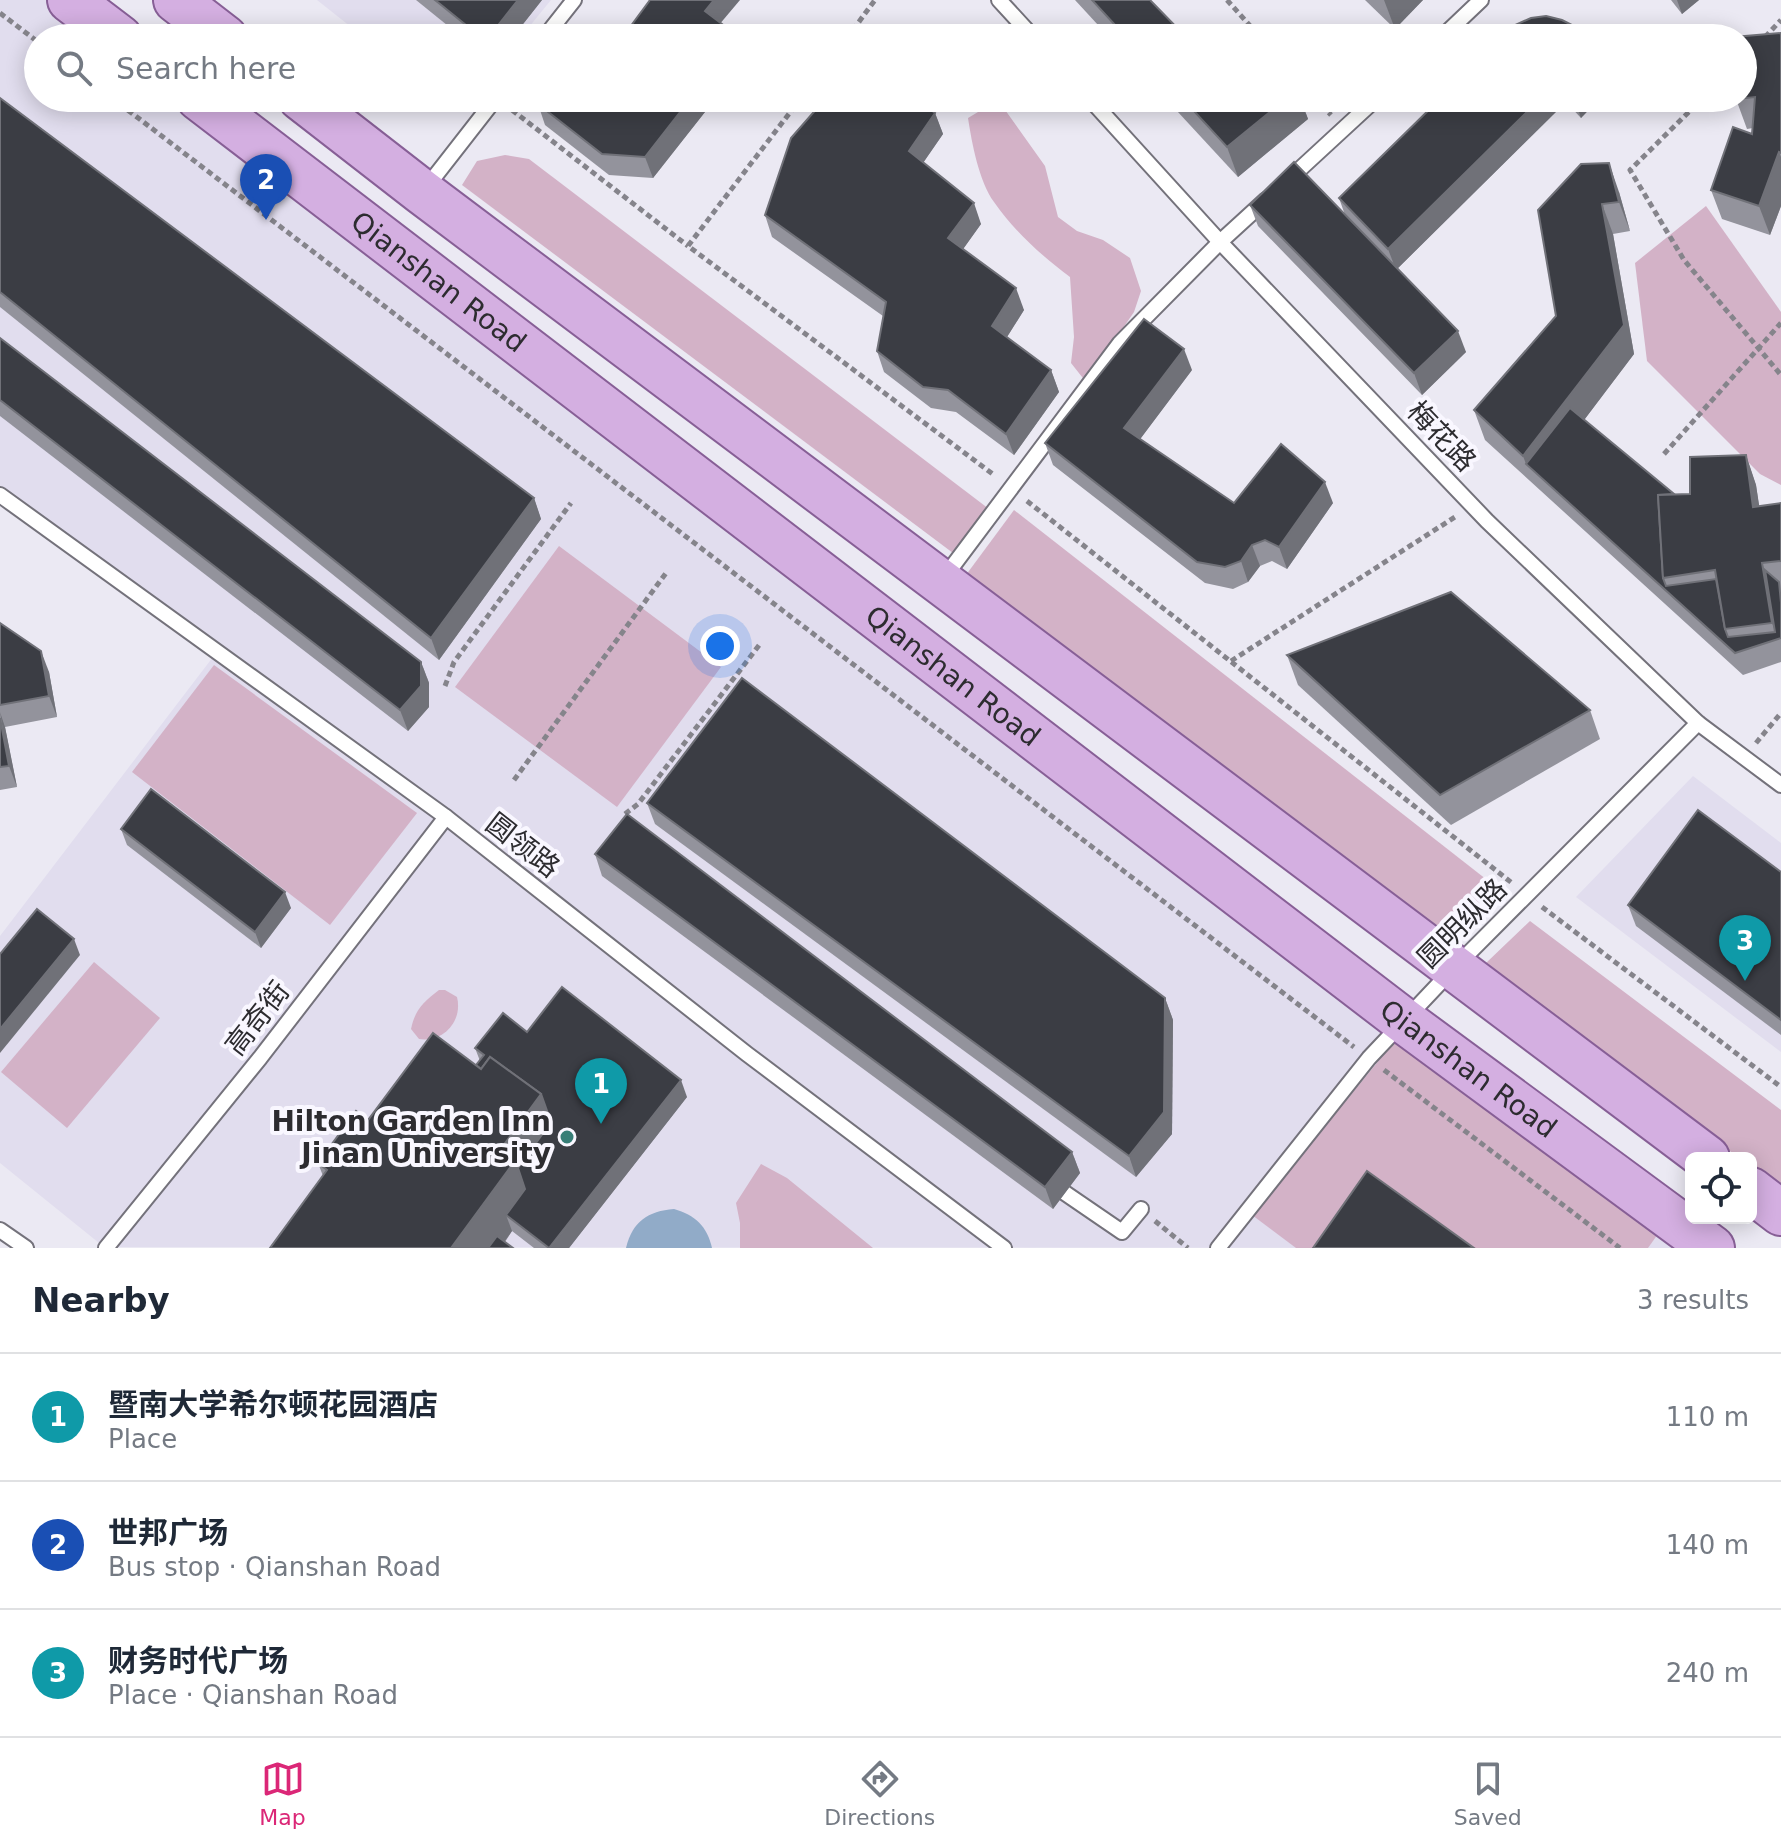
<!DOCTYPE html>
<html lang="en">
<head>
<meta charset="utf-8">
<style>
  :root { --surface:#fff; --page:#f6f6f7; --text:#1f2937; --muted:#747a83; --line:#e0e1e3; --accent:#db2777 }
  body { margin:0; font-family:"DejaVu Sans","Noto Sans SC",sans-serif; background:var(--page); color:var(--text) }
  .controls { position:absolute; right:24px; bottom:24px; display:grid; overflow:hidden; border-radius:12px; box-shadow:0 4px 20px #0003 }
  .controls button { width:72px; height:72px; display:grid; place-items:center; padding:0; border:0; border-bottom:2px solid var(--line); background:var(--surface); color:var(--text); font:40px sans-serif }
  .you { position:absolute; left:720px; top:646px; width:28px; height:28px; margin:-20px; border:6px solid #fff; border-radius:50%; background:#1a73e8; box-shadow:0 0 0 12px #1a73e833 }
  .badge { display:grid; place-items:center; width:52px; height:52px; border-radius:50%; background:var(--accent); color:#fff; font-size:26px; font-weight:700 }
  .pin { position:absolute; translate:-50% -66px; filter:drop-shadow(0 2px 4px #0008) }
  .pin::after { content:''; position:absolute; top:42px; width:28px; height:24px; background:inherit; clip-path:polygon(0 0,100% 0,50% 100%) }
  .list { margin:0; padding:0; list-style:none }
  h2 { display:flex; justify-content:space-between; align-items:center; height:104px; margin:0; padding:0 32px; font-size:34px }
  h2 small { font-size:26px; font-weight:400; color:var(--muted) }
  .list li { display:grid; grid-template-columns:52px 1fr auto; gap:24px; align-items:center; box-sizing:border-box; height:128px; padding:0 32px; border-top:2px solid var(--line) }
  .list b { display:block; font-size:30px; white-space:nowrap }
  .list p { margin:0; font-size:26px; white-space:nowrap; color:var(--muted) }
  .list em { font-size:26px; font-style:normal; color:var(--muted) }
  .icon { flex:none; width:44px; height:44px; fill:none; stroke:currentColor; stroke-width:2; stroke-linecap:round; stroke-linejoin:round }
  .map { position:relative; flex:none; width:1781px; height:1248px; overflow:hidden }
  .search { position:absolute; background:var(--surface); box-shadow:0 4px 20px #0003; left:24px; right:24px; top:24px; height:88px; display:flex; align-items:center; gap:20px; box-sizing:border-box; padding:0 28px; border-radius:44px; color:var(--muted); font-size:30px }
  .sheet { height:488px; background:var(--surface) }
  nav { display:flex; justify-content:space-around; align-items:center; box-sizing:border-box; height:112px; border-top:2px solid var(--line); background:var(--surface); font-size:22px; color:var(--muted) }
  nav a { display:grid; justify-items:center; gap:4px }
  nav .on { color:var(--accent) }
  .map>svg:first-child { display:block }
</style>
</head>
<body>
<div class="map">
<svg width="1781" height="1248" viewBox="0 0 1781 1248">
  <rect width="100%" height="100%" fill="#ebe9f3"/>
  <g fill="#e1ddee">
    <path d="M0,0H70L119,38H38V98H198L1711,1248L104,1247L0,1163V936L216,653L0,495Z"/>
    <path d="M317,0H551L520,38H365Z"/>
    <path d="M1693,776L1781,843V1052L1576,897Z"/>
  </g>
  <g fill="#d3b2c7">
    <path d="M998,100L1045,166L1058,217L1077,231L1103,240L1130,258L1141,291L1134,312L1086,382L1071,363L1074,337L1070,277C1042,256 1015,232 994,202C979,181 972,144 968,118Z"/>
    <path d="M505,155L529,159L989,509L953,553L462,185L477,161Z"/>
    <path d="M1706,206L1781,312V485L1760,474L1647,361L1635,263Z"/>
    <path d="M1014,510L1505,894L1453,948L963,579Z"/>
    <path d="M559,546L721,667L617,807L455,687Z"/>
    <path d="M214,665L417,813L330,925L132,772Z"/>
    <path d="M1530,921L1781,1110V1190L1751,1167V1158H1739L1486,963Z"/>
    <path d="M94,962L160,1018L67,1128L1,1072Z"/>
    <path d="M439,990H445L457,997C463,1021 443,1043 419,1039L411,1029C415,1010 423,1002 439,990Z"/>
    <path d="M1404,1030L1665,1224L1648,1248H1296L1252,1215Z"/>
    <path d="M761,1164L787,1178L873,1248H740V1223L736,1203Z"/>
  </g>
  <path fill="#91abc8" d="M674,1209C695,1215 707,1226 712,1248H626C632,1222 648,1211 674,1209Z"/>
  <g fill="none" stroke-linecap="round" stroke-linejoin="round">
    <g stroke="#74727b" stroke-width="18">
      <g id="lane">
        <path d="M999,0L1034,38"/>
        <path d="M544,38L574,0"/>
        <path d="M1441,38L1481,0"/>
        <path d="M1089,98L1220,242L1487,521L1698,723L1781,785"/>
        <path d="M1287,181L1377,98"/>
        <path d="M425,189L496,98"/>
        <path d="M0,495L446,817L747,1054L1004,1248"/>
        <path d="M943,579L1120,343L1220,242L1266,200"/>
        <path d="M1065,1193L1122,1232L1141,1209"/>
        <path d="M0,1230L26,1248"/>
        <path d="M106,1248L260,1058L446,817"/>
        <path d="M1218,1248L1369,1058L1453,969L1698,723"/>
      </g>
    </g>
    <g stroke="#875f96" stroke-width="48">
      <g id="primary">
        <path d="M70,0L120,38"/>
        <path d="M176,0L225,38"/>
        <path id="s1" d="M199,98L1404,1021L1712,1248"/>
        <path d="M301,98L422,192L1707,1158"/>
        <path d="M1751,1190L1781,1213"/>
      </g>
    </g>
    <g stroke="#85848b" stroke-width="5" stroke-dasharray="6 4" stroke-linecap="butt">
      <path d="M1227,0L1261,38"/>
      <path d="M0,13L38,42"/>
      <path d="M1765,37L1781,20"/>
      <path d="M847,38L875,0"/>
      <path d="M112,98L1354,1047"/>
      <path d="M801,98L688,246L994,475"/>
      <path d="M1315,98L1331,115"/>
      <path d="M1703,98L1630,170L1684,260L1781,375"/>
      <path d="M512,110L688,246"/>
      <path d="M1664,454L1781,323"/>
      <path d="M1027,501L1512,883"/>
      <path d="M1231,661L1455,517"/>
      <path d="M445,686L454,662L571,503"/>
      <path d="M1756,743L1781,713"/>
      <path d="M514,780L666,573"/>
      <path d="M625,814L638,804L760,644"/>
      <path d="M1542,907L1781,1087"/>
      <path d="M1384,1070L1620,1248"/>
      <path d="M1155,1221L1188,1248"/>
    </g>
    <use href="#lane" stroke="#fff" stroke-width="14"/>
    <use href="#primary" stroke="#d4afe1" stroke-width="44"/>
  </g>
  <g fill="#93939c">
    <path d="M416,0H542L512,38H463Z"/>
    <path d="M1075,0H1150L1187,38H1110Z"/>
    <path d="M1365,0H1423L1395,29Z"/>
    <path d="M1671,0H1699L1682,14Z"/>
    <path d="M1781,33V206L1770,235L1722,219L1711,190L1752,134L1753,128L1747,129L1736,99Z"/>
    <path d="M0,98L534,498L541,519L439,660L0,307Z"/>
    <path d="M716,98L653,178L609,175L545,125L538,104Z"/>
    <path d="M1165,98H1300L1308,119L1238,177Z"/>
    <path d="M1441,98H1600L1581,118L1566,102L1397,269L1466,352L1422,395L1258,226L1250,205L1345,215L1339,198Z"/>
    <path d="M935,113L943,134L923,163L981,224L963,249L1024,310L1007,337L1051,370L1059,392L1014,455L956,412L931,408L884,372L877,351L883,316L772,237L765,215Z"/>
    <path d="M1619,192L1630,231L1613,234L1634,354L1584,420L1674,494H1690L1746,455L1756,485L1759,506L1781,503V662L1743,675L1485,440L1474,410L1556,316L1538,210Z"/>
    <path d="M0,338L421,662L429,683V707L408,731L0,416Z"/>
    <path d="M1192,370L1140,439L1234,503H1333L1287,569L1272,561L1260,566L1248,582L1233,589L1205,583L1053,465L1045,443Z"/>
    <path d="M0,623L49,672L57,717L5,727L17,787L0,790Z"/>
    <path d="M1287,655L1590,710L1600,739L1451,825L1298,685Z"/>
    <path d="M647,803L1165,998L1173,1020L1172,1134L1136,1177L655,824Z"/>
    <path d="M121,829L291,908L261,948L127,845Z"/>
    <path d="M595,854L1072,1152L1080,1173L1053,1209L602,876Z"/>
    <path d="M1781,872V1035L1636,926L1628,905Z"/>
    <path d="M527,1032L687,1097L569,1248H534L512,1231L505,1242L323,1176L318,1163L368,1120L476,1065L480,1061L475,1048Z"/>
  </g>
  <g fill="#707178">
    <path d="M518,0H542L512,38H488Z"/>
    <path d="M714,0H740L713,32L705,11Z"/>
    <path d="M1384,0H1423L1395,29Z"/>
    <path d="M1677,0H1699L1682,14Z"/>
    <path d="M691,98H716L653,178L645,157Z"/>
    <path d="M1287,98H1300L1308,119L1238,177L1227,147Z"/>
    <path d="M1541,98H1564L1566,102L1396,270L1388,249Z"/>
    <path d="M1574,98H1600L1581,118Z"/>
    <path d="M935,113L943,134L916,173L909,151Z"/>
    <path d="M1779,152L1781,157V206L1770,235L1759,206Z"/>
    <path d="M1609,163L1619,192L1630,231L1619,202Z"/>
    <path d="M974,203L981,224L956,259L948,238Z"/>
    <path d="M1602,204L1613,234L1634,354L1541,477L1526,464L1523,456Z"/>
    <path d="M1016,288L1024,310L1000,348L992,326Z"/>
    <path d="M1458,331L1466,352L1422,395L1414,373Z"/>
    <path d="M1184,349L1192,370L1132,450L1124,428Z"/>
    <path d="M1051,370L1059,392L1014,455L1006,434Z"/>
    <path d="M1746,455L1756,485L1764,537L1753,507Z"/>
    <path d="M1325,482L1333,503L1287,569L1279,547Z"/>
    <path d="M534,498L541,519L439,660L431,638Z"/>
    <path d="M1252,545L1260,566L1248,582L1241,561Z"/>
    <path d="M1762,563L1773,593L1778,639L1772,623Z"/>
    <path d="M41,651L49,672L57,717L49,696Z"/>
    <path d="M421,662L429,683V707L408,731L400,710Z"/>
    <path d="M0,712L5,727L17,787L9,766Z"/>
    <path d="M285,892L291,908L261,948L255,932Z"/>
    <path d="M74,939L80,955L0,1053V1029Z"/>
    <path d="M1165,998L1173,1020L1172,1134L1136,1177L1129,1156Z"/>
    <path d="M681,1080L687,1097L569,1248H550Z"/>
    <path d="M541,1094L557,1139L531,1206L506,1215L512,1231L500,1248H451L500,1150Z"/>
    <path d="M1072,1152L1080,1173L1053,1209L1045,1187Z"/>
  </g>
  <g fill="#3b3d44" stroke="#707178" stroke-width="2">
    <path d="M435,0H518L488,38H482Z"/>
    <path d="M650,0H714L705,11L739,37L738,38H622Z"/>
    <path d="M1092,0H1150L1187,38H1127Z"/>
    <path d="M1546,16L1562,20L1578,28L1588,38H1502L1515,25L1531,18Z"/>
    <path d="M1781,33V153L1779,152L1759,206L1711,190L1733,127L1752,134L1755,97L1736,99V98H1743V38H1734V37Z"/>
    <path d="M592,34L598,38H589Z"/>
    <path d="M0,98L534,498L431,638L0,292Z"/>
    <path d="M542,98H691L645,157L602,154L538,104Z"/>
    <path d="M826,98H915L935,113L909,151L974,203L948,238L1016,288L992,326L1051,370L1006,434L948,390L923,387L877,351L886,302L765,215L791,138Z"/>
    <path d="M1182,98H1287L1227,147Z"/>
    <path d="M1441,98H1541L1388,249L1339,198Z"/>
    <path d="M1294,162L1458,331L1414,373L1250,205Z"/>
    <path d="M1609,163L1619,202L1602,204L1624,325L1523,456L1474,410L1556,316L1538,210L1581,164Z"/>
    <path d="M1144,319L1184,349L1124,428L1234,503L1281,444L1325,482L1279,547L1265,540L1252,545L1241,561L1225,567L1197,562L1045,443Z"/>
    <path d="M0,338L421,662V686L400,710L0,400Z"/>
    <path d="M1570,408L1674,494L1658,495L1663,578L1666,586L1716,579L1725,629L1728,637L1775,632L1765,570L1779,582L1781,603V638L1735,653L1526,464Z"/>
    <path d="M1746,455L1753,507L1781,503V561L1762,563L1772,623L1725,629L1715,570L1663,578L1658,495L1690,494V457Z"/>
    <path d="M1451,592L1590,710L1440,795L1287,655Z"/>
    <path d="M0,623L41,651L49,696L0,705Z"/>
    <path d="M742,678L1165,998L1164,1112L1129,1156L647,803Z"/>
    <path d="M0,718L9,766L0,767Z"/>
    <path d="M151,789L285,892L255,932L121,829Z"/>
    <path d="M1698,810L1781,872V1020L1628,905Z"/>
    <path d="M627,814L1072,1152L1045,1187L595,854Z"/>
    <path d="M37,909L74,939L0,1029V954Z"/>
    <path d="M562,987L681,1080L549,1248L506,1215L525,1189L518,1168L551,1122L541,1094L490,1057L481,1069L476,1065L484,1055L475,1048L503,1013L527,1032Z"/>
    <path d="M433,1033L481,1069L490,1057L541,1094L500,1150L515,1161L451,1248H270L327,1170L318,1163L356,1111L368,1120Z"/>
    <path d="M1367,1171L1474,1248H1313Z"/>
    <path d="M497,1236L513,1248H488Z"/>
  </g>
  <circle fill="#377e77" stroke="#f9f7ff" stroke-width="3" cx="567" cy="1137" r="8"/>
  <g text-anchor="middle" stroke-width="8" stroke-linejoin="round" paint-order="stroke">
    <g font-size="28" fill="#2d2c30" stroke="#f9f7ff">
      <text dy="10" stroke="none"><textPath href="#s1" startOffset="302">Qianshan Road</textPath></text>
      <text transform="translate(1442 436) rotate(46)" y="10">梅花路</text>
      <text dy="10" stroke="none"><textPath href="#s1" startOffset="950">Qianshan Road</textPath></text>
      <text transform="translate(523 845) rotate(38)" y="10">圆领路</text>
      <text transform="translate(1462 923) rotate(-45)" y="10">圆明纵路</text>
      <text transform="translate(257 1018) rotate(-52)" y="10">高奇街</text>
      <text dy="10" stroke="none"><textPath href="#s1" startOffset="1598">Qianshan Road</textPath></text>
    </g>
    <g font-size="28" font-weight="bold" fill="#2d2c30" stroke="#f9f7ff" text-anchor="end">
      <text x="551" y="1131">Hilton Garden Inn<tspan x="551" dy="32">Jinan University</tspan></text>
    </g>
  </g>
</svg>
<div class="controls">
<button><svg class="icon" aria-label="locate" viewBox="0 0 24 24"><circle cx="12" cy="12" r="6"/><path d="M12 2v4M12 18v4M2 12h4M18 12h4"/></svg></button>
</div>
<div class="you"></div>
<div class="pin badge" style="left:601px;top:1124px;background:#0f9aa8">1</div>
<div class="pin badge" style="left:266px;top:220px;background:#1a4fb4">2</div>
<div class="pin badge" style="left:1745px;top:981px;background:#0f9aa8">3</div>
<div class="search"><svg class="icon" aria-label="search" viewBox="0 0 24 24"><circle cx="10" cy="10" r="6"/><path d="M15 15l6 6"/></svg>Search here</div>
</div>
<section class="sheet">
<h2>Nearby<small>3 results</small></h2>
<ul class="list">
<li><span class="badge" style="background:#0f9aa8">1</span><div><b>暨南大学希尔顿花园酒店</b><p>Place</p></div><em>110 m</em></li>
<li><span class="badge" style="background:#1a4fb4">2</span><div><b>世邦广场</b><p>Bus stop · Qianshan Road</p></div><em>140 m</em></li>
<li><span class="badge" style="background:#0f9aa8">3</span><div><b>财务时代广场</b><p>Place · Qianshan Road</p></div><em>240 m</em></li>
</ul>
</section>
<nav>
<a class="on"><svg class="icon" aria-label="map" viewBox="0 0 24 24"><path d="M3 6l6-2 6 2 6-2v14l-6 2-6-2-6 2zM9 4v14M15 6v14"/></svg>Map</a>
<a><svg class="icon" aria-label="directions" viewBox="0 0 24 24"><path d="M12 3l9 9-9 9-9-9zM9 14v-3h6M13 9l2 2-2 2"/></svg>Directions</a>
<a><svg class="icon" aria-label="saved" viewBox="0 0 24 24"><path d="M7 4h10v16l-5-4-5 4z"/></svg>Saved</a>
</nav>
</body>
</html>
